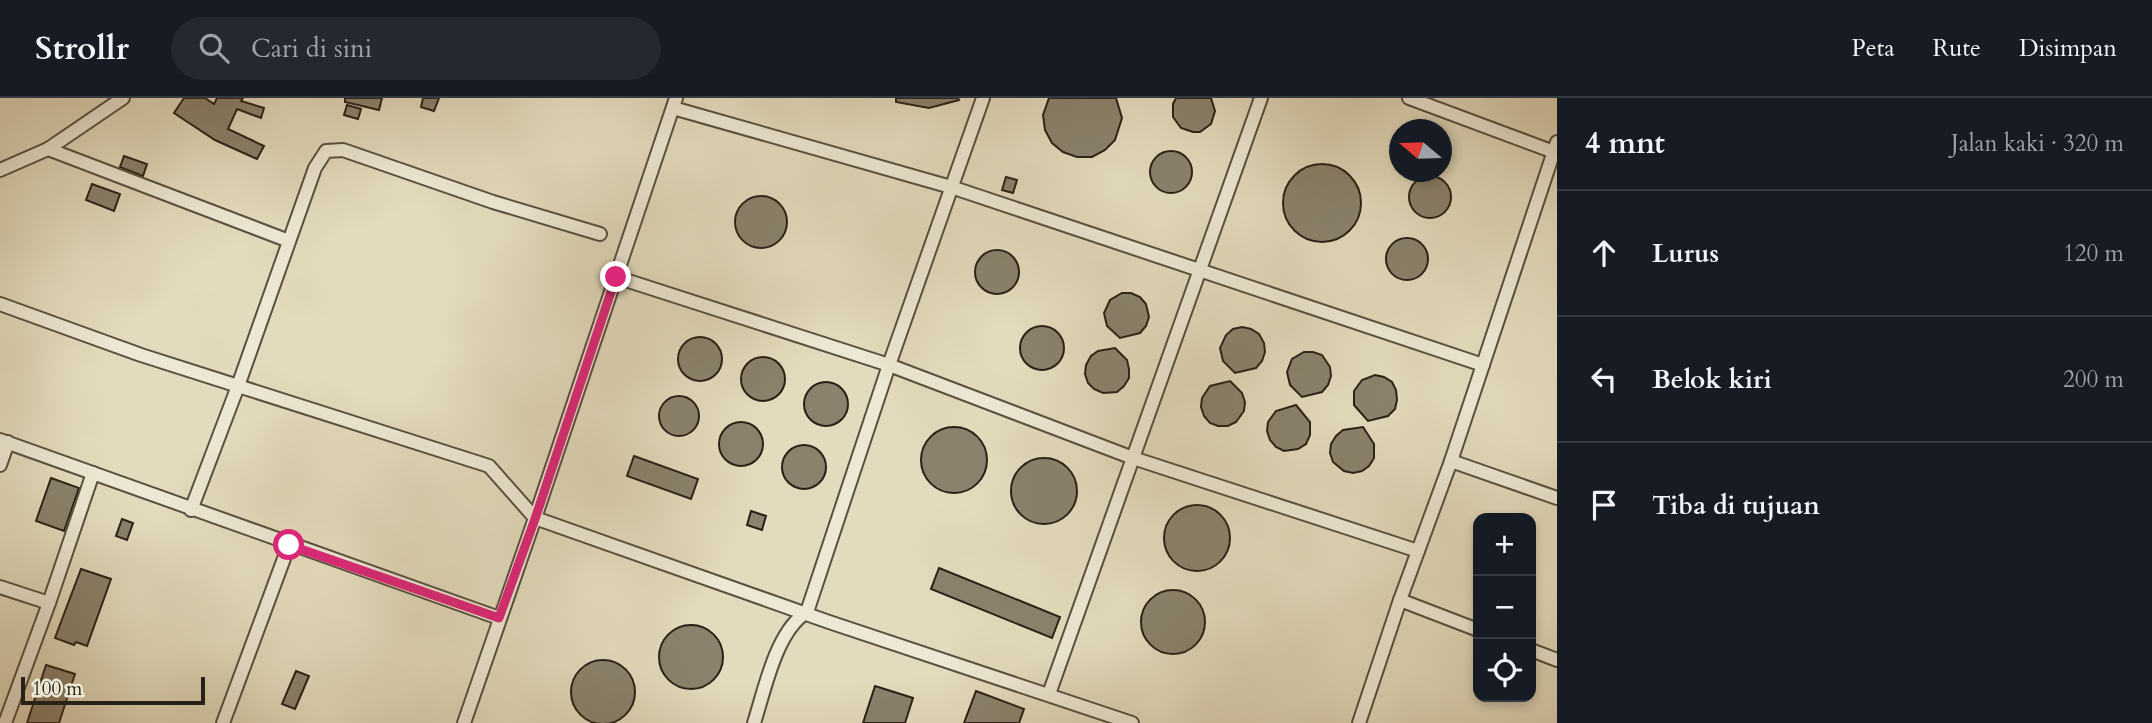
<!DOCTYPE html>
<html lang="id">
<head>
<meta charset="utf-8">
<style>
  :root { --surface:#171b24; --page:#242831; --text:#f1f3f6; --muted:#9ea1a6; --line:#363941 }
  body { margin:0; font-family:Cardo,serif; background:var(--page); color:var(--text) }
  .controls { position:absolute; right:21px; bottom:21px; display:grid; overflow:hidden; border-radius:14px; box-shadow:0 4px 10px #0003 }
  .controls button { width:63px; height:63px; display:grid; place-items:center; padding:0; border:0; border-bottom:2px solid var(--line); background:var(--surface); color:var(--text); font:35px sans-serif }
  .compass { position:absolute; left:1389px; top:21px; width:63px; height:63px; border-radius:50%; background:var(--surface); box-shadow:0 4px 10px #0003; rotate:289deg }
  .scale { position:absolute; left:21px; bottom:18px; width:184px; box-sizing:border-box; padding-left:7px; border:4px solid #292117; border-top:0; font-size:19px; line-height:24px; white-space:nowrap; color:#292117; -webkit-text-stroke:5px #ede8d4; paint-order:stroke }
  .stop { position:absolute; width:21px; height:21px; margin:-16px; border:5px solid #db2777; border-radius:50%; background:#fff }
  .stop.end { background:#db2777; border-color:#fff; box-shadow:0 2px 7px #0008 }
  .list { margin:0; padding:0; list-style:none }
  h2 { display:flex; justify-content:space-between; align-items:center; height:91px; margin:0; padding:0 28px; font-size:30px }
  h2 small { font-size:23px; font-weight:400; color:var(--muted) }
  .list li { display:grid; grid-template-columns:46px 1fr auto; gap:21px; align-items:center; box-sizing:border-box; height:126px; padding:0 28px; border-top:2px solid var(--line) }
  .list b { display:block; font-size:26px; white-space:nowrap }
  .list em { font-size:23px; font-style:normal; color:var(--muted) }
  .icon { flex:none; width:38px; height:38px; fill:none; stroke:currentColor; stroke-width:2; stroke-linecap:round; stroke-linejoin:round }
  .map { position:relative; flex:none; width:1557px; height:625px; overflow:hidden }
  header { display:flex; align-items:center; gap:42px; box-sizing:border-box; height:98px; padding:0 35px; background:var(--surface); border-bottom:2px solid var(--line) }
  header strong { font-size:33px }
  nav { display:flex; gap:38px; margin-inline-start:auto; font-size:24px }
  .search { width:490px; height:63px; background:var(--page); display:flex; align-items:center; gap:18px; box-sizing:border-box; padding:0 24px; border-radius:38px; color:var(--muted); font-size:26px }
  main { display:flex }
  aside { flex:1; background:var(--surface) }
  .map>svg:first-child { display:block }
</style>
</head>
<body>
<header>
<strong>Strollr</strong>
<div class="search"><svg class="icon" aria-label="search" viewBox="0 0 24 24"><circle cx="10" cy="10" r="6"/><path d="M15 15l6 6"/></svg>Cari di sini</div>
<nav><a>Peta</a><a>Rute</a><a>Disimpan</a></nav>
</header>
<main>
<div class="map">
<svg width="1557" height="625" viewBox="0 0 1557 625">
  <rect width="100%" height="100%" fill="#e3dbbd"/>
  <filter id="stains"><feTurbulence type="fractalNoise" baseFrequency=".00286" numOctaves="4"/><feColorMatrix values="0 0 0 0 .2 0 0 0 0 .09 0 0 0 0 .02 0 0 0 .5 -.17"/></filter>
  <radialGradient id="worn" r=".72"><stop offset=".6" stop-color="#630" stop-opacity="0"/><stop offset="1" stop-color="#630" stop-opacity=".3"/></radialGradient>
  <g fill="#8a826d" stroke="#292117" stroke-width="2">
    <path d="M184,0H205L214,6L217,0H243L241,3L264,10L261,20L237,11L228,31L264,48L257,61L215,42L174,15Z"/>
    <path d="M345,0H382L379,12L345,4Z"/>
    <path d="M423,0H439L434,13L421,9Z"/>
    <path d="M896,0H958L959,2L929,10L896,4Z"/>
    <path d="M1049,0H1116L1122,20L1115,42L1105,52L1092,59H1077L1063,54L1052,45L1045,32L1043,17Z"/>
    <path d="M1176,0H1211L1215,13L1211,26L1200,34H1193L1181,30L1173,19V6Z"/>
    <path d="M347,7L361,11L358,21L344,17Z"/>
    <circle cx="1171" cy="74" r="21"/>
    <path d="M124,58L147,66L143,78L120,69Z"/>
    <circle cx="1322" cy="105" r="39"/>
    <circle cx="1430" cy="99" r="21"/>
    <path d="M1006,79L1017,82L1013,95L1002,92Z"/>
    <path d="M92,86L120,96L114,113L86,102Z"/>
    <circle cx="761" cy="124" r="26"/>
    <circle cx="1407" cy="161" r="21"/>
    <circle cx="997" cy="174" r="22"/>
    <path d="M1122,195H1131L1140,199L1146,206L1149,219L1146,228L1140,235L1120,240L1107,228L1104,215L1110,202Z"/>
    <circle cx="1042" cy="250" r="22"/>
    <path d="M1242,229L1251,231L1259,236L1264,245L1265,254L1262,263L1256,270L1235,275L1223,263L1220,250L1226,237L1233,231Z"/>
    <circle cx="700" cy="261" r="22"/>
    <path d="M1115,250L1127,262L1129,271V280L1124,288L1117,294L1103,295L1094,291L1088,285L1085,276L1086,267L1091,258L1098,253Z"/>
    <path d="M1304,254H1313L1322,257L1330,269L1331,278L1328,287L1322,294L1302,299L1290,287L1287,274L1292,261Z"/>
    <circle cx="763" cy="281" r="22"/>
    <path d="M1375,277L1384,279L1392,284L1396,292L1397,302L1395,311L1388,318L1368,323L1354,307V293L1362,282Z"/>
    <path d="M1230,283L1242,295L1245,304L1244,313L1236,324L1228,328H1218L1210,325L1204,318L1201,309L1202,300L1210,288Z"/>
    <circle cx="826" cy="306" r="22"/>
    <circle cx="679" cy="318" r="20"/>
    <path d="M1296,307L1310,324V337L1306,346L1298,351L1284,353L1276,349L1270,342L1267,333L1268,324L1276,313Z"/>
    <circle cx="741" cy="346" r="22"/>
    <path d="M1363,329L1374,346V360L1369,368L1362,373L1353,375L1344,373L1333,364L1330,355L1331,346L1336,338L1343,332Z"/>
    <circle cx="954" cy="362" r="33"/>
    <circle cx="804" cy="369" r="22"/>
    <path d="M634,358L698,381L691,401L627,378Z"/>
    <circle cx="1044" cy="393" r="33"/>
    <path d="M51,380L79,390L64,433L36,423Z"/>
    <circle cx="1197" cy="440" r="33"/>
    <path d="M751,413L766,418L762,432L747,427Z"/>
    <path d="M122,421L133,425L127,442L116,438Z"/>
    <path d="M939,470L1060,519L1052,540L931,491Z"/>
    <path d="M81,471L111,481L87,548L76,544L74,547L55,540Z"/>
    <circle cx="1173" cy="524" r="32"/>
    <circle cx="691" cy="559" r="32"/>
    <circle cx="603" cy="594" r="32"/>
    <path d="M46,567L75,576L59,625H27Z"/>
    <path d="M296,573L309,578L295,611L282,606Z"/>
    <path d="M875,588L913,600L905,625H863Z"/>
    <path d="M976,593L1024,611L1019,625H964Z"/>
  </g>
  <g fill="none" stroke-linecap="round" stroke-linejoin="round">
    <g stroke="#585040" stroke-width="16">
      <g id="minor">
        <path d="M1409,0L1554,54"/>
        <path d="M673,10L951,89L1483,267"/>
        <path d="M48,51L289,143"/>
        <path d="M0,72L48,51L123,0"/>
        <path d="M616,179L889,267L1133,360L1418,453"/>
        <path d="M0,206L141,257L489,368L535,420L829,524L1132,625"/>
        <path d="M0,342L499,520"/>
        <path d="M1451,363L1557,400"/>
        <path d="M0,367L8,344"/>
        <path d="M191,412L238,288L315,70L326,53L343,52L493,104L600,136"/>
        <path d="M0,489L49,505"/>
        <path d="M1400,502L1478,532"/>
        <path d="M1531,552L1557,562"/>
        <path d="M1049,596L1261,0"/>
        <path d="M5,625L49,505L93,375"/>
        <path d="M223,625L289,447"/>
        <path d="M464,625L535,420L676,0"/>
        <path d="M754,625C765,591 776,533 807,514L889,267L983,0"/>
        <path d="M1359,625L1400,502L1451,363L1557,44"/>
      </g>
    </g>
    <use href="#minor" stroke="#ede8d4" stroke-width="12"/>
  </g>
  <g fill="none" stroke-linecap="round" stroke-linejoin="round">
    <path stroke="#db2777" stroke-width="9" d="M289,447L499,520L535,421L616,179"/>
  </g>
  <rect width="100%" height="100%" filter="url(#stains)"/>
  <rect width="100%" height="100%" fill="url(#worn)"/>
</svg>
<div class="controls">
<button>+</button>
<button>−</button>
<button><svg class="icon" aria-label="locate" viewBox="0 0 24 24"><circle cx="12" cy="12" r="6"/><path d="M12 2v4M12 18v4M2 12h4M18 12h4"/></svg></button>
</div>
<svg class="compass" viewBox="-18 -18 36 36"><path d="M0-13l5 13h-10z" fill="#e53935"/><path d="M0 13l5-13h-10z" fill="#9ea1a6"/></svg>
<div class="scale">100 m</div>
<div class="stop" style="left:289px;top:447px"></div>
<div class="stop end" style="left:616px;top:179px"></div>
</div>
<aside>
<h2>4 mnt<small>Jalan kaki · 320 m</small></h2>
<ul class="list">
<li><svg class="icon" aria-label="ahead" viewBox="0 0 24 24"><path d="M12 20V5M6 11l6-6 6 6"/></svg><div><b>Lurus</b></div><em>120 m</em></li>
<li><svg class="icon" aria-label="left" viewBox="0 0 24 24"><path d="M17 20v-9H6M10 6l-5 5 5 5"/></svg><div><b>Belok kiri</b></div><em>200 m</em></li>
<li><svg class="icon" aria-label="arrive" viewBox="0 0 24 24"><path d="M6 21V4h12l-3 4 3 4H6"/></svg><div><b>Tiba di tujuan</b></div></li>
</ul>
</aside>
</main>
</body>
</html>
